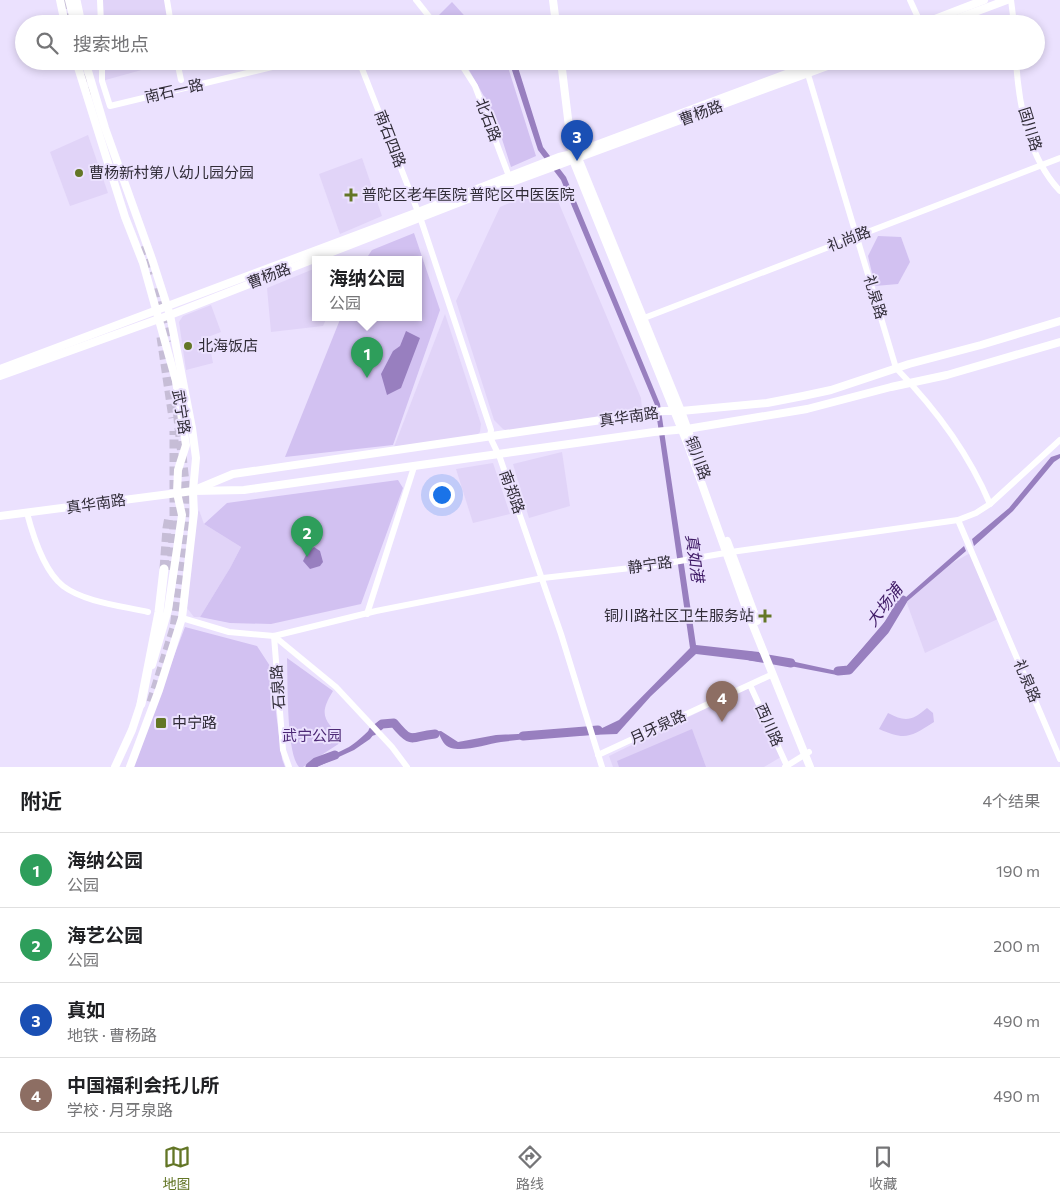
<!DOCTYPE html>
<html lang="zh">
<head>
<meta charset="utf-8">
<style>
  :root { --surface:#fff; --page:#f6f6f6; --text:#202124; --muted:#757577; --line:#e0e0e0; --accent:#637626 }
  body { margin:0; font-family:Commissioner,"Noto Sans SC",sans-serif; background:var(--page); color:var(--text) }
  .you { position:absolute; left:441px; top:494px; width:18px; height:18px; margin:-12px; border:4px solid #fff; border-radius:50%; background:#1a73e8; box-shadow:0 0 0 8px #1a73e833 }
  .badge { display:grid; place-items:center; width:32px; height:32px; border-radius:50%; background:var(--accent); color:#fff; font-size:16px; font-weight:700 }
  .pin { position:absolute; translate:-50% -41px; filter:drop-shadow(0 1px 2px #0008) }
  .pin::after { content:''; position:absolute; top:26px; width:18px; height:15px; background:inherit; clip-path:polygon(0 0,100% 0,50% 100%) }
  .popup { position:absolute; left:312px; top:256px; width:110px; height:65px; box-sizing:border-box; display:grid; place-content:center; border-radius:0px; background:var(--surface); filter:drop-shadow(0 1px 4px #0005); font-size:16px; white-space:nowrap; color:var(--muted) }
  .popup b { font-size:19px; color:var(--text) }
  .popup::after { content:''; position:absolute; left:50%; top:100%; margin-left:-10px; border:10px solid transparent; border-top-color:var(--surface) }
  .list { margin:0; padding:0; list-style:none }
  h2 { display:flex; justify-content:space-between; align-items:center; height:65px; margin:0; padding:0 20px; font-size:21px }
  h2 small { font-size:16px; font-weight:400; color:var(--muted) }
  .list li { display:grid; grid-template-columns:32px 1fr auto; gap:15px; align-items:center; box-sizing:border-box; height:75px; padding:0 20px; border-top:1px solid var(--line) }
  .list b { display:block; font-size:19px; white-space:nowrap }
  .list p { margin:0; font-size:16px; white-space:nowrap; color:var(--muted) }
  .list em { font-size:16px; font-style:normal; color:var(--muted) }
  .icon { flex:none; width:28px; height:28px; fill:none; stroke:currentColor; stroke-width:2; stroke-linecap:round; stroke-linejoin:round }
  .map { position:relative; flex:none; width:1060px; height:767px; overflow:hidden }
  .search { position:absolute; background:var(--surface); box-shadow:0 2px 8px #0003; left:15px; right:15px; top:15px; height:55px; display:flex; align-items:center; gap:12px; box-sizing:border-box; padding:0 18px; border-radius:28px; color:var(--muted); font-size:19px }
  .sheet { height:365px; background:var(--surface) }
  nav { display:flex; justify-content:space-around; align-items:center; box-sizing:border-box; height:70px; border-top:1px solid var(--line); background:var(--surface); font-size:14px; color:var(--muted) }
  nav a { display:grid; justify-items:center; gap:2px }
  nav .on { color:var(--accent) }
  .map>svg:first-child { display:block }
</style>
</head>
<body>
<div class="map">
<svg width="1060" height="767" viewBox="0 0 1060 767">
  <rect width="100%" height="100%" fill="#ebe1fe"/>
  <g fill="#e1d4f8">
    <path d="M100,0H167L171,24H100Z"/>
    <path d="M101,61H174L102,81Z"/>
    <path d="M88,135L108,193L70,206L50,152Z"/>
    <path d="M362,158L382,216L340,234L319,174Z"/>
    <path d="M548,187L555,194L641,398L642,409L508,431L503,429L494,420L456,301L500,207Z"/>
    <path d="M316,268V317H327L323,326L271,332L267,288Z"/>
    <path d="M211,305L221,332L208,337L213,363L186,370L179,322L183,316Z"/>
    <path d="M445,314L481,424L480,432L477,435L394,447Z"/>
    <path d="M562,452L570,506L529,518L513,464Z"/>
    <path d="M493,463L510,514L473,523L456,469Z"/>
    <path d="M199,510L204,524L241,547L230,568L200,617H194L187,608L196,516Z"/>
    <path d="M972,552L1000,618L925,653L905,598L938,571Z"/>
    <path d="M750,687L781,757L764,767H613L609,756Z"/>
  </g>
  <g fill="#d2c1f1">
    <path d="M452,2L472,24H443L438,16Z"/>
    <path d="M464,61H506L536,156L511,167L494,114Z"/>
    <path d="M414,233L440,310L393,445L285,457L341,317H418V259H366L372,250Z"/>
    <path d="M878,236L901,237L910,262L898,284L875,286L868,256Z"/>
    <path d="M398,480L403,488L361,604L271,624L230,623L200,617L230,568L241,547L204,524L227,503Z"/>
    <path d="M185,627L257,646L270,666L282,759L285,767H132Z"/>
    <path d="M287,658L333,691C317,717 326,720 343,741L303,767H299C286,753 288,680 287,658Z"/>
    <path d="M927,708L933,713L934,722C910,737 906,741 879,729L888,713C905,722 912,721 927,708Z"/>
    <path d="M692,729L706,767H619L617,761Z"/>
  </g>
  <g fill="#987fbf">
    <path d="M509,61H516L543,147L566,177L660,404L696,645L759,652L763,662L696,654L651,696L617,734C579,735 539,737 501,742C487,744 465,752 451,748C444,746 442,740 439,734L404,739L394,723L382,724L370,739L354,750L317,767H310C322,759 336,754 349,747C360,740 369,730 379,721L394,720L408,734L441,731L458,742L496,735L598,730L619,720L690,648L655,405L561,180L538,150Z"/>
    <path d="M406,331L420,338L401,388L387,395L381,374L393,351L400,346Z"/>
    <path d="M1060,454V458L1054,462L1013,511L974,546L972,539L1009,508L1051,457Z"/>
    <path d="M964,546L966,551L897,610L885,630L849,670L837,675L790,666L779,661L777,658L837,671L847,666L905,598Z"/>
    <path d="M314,547L320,551L323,562L320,566L310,569L303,561L307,553Z"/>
  </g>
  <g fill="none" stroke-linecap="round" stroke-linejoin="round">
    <g stroke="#987fbf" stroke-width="9">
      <path d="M750,656L791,663"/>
      <path d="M838,671L849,670L885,630L903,600"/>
      <path d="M373,731L382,724L394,723C413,746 410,736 435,734"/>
      <path d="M523,736L598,730"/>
      <path d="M310,767L316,762L335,755"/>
    </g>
    <g stroke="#c6bdd6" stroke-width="9" stroke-dasharray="9 4.5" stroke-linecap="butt">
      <path d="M65,0L71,24"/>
      <path d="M81,61L91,99"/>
      <path d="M143,246L153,274"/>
      <path d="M158,288L168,342"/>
      <path d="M161,337L173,418"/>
      <path d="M164,569L167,528L169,517"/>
      <path d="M171,570L174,522V431"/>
      <path d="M151,702L174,628L184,554L185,483L177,409"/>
    </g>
    <g stroke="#fff" stroke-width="6">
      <path d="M100,0L101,24"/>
      <path d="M167,0L171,24"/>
      <path d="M416,0L435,24"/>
      <path d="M910,0L921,24"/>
      <path d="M1011,0L1014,24"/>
      <path d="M102,61V81L110,106L297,61"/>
      <path d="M177,61L181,80"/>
      <path d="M359,61L420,217L491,430L490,437L500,458L561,634L602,767"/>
      <path d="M459,61L475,86L510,179"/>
      <path d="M1016,61C1019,106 1028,157 1060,191"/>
      <path d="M807,71L896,368C934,407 969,454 990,504"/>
      <path d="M639,320L1060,158"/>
      <path d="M27,513C33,536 44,571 63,586C84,602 122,606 148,612"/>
      <path d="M958,520L1060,759"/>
      <path d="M367,614L414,467"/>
      <path d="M182,618L229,632L274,636L376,611L543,578L657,565L731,552L958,520L976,513L990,504L1060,440"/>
      <path d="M274,636L336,687L392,747L407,767"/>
      <path d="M274,636L283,750L289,767"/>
      <path d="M750,685L787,766"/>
      <path d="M598,755L773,674"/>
      <path d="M785,767L809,752"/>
    </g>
    <g stroke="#fff" stroke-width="8">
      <path d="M60,0L65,24"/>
      <path d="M69,0L75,24"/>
      <path d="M553,0L556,24"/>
      <path d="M922,24L984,0"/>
      <path d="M943,24L1007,0"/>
      <path d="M76,61L125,217L143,263L176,381L186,445L178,470L177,493L182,515L168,610L152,665"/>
      <path d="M85,61L105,128L152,259L170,315L192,428L196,458L193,491L194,513L182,618L159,690L130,767"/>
      <path d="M561,61L573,160L688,445L746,608L810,767"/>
      <path d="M574,156L578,158L681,411L694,447"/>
      <path d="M0,369L418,212L559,157L572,154L821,61"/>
      <path d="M0,376L170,315L512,182L841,61"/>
      <path d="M197,489L233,474L663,411H681L767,403L803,396L831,390L909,364L981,345L1060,321"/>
      <path d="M0,516L193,491L244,490L654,432L687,429L807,409L891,387L947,375L1060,342"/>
      <path d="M727,541L757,621"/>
      <path d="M115,767L132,730L142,700"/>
    </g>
    <g stroke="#fff" stroke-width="9">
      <path d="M76,0L81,24"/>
      <path d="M141,704L159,612L164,569"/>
    </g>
  </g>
  <g fill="#637626" stroke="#ebe1fe" stroke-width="2">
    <circle cx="79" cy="173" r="5"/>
    <path d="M348.5 187.5h5v5h5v5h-5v5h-5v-5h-5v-5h5z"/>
    <circle cx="188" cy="346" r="5"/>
    <path d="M762.5 608.5h5v5h5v5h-5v5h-5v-5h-5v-5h5z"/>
    <rect x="155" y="717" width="12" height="12" rx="2.5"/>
  </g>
  <g text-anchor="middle" stroke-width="4" stroke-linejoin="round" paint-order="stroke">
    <g font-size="15" fill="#302c37" stroke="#ebe1fe">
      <text transform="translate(174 91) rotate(-13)" y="5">南石一路</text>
      <text transform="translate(701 113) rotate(-20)" y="5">曹杨路</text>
      <text transform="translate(488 120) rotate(69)" y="5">北石路</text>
      <text transform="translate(1030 129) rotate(73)" y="5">固川路</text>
      <text transform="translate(390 139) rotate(69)" y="5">南石四路</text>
      <text transform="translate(849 239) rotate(-21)" y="5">礼尚路</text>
      <text transform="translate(269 276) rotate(-21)" y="5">曹杨路</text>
      <text transform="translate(875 297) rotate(73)" y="5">礼泉路</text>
      <text transform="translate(181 412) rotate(81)" y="5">武宁路</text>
      <text transform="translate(629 417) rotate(-8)" y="5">真华南路</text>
      <text transform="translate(698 458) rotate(70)" y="5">铜川路</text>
      <text transform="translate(512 492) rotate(70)" y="5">南郑路</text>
      <text transform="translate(96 504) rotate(-8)" y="5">真华南路</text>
      <text transform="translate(650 565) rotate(-8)" y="5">静宁路</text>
      <text transform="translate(1027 681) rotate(67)" y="5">礼泉路</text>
      <text transform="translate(278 687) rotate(-94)" y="5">石泉路</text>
      <text transform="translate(769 725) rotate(66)" y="5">西川路</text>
      <text transform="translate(658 727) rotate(-25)" y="5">月牙泉路</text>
    </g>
    <g font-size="15" fill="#302c37" stroke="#ebe1fe" text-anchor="start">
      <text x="89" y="178">曹杨新村第八幼儿园分园</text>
      <text x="362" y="200">普陀区老年医院 普陀区中医医院</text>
      <text x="198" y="351">北海饭店</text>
      <text x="754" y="621" text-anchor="end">铜川路社区卫生服务站</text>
      <text x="172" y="728">中宁路</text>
    </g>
    <g font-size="15" fill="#4d2976" stroke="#ebe1fe">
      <text x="312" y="741">武宁公园</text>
    </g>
    <g font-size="16" font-style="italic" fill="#3e1965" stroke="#ebe1fe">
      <text transform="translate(695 558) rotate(82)" y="6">真如港</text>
      <text transform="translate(884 605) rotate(-53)" y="6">大场浦</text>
    </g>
  </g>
</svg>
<div class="you"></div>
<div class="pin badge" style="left:367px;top:378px;background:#2e9e5b">1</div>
<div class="popup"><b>海纳公园</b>公园</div>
<div class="pin badge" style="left:307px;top:557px;background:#2e9e5b">2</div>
<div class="pin badge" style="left:577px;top:161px;background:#1a4fb4">3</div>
<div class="pin badge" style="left:722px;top:722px;background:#8d6e63">4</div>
<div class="search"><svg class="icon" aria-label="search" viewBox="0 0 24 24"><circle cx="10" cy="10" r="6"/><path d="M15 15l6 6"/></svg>搜索地点</div>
</div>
<section class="sheet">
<h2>附近<small>4个结果</small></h2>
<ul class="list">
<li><span class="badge" style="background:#2e9e5b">1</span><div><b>海纳公园</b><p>公园</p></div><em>190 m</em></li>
<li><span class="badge" style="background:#2e9e5b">2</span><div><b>海艺公园</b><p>公园</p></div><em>200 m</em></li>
<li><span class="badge" style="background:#1a4fb4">3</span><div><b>真如</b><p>地铁 · 曹杨路</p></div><em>490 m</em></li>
<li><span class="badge" style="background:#8d6e63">4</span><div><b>中国福利会托儿所</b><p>学校 · 月牙泉路</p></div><em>490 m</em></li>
</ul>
</section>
<nav>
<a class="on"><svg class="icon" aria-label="map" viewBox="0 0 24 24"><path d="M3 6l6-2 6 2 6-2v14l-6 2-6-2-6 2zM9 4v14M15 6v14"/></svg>地图</a>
<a><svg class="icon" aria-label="directions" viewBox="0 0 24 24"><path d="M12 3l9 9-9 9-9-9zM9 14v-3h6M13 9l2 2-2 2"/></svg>路线</a>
<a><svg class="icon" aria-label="saved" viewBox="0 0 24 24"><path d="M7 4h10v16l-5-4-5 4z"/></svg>收藏</a>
</nav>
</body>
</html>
